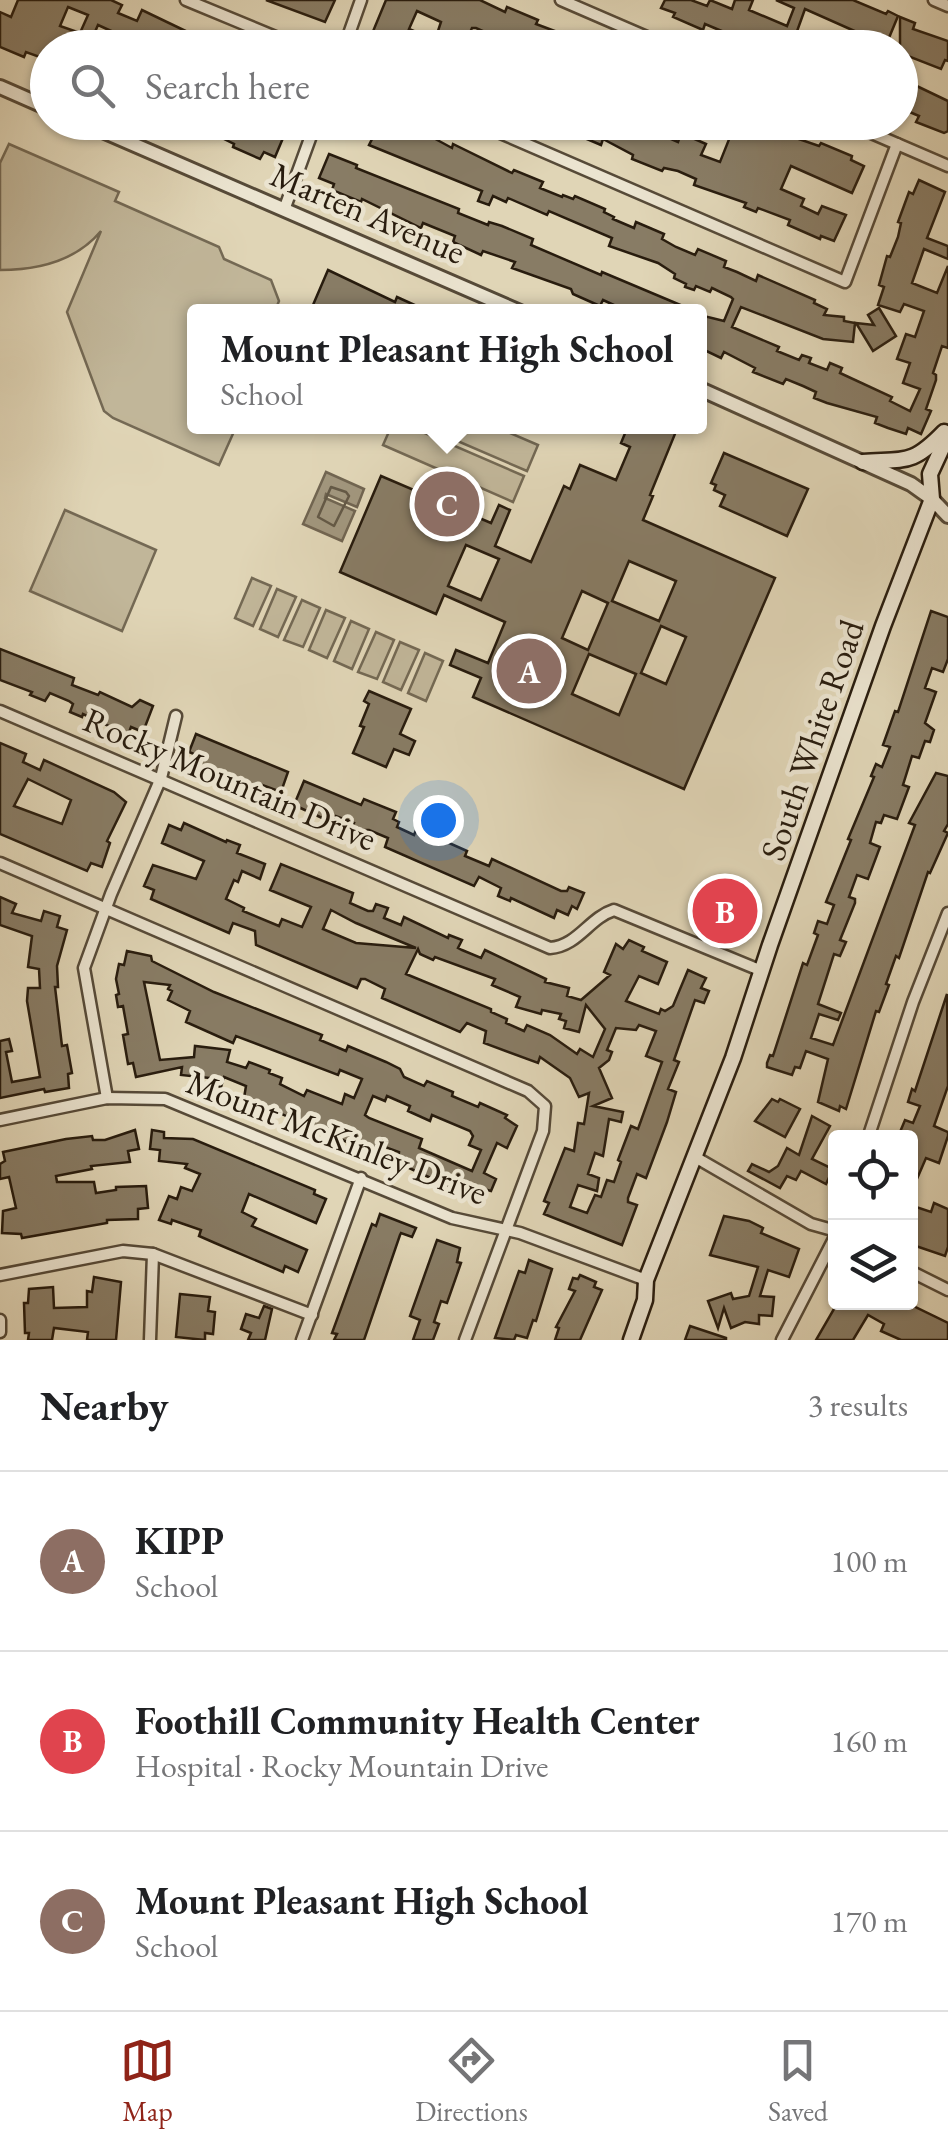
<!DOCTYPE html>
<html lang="en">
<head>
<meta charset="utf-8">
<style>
  :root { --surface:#fff; --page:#f6f6f6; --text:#202124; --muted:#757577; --line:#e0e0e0; --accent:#8f2418 }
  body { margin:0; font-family:"EB Garamond",serif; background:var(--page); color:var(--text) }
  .controls { position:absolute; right:30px; bottom:30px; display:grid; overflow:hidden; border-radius:10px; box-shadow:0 2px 8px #0004 }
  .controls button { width:90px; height:90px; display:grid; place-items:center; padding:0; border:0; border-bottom:2px solid var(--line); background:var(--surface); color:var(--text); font:50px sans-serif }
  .you { position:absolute; left:438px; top:820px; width:35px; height:35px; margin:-25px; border:8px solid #fff; border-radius:50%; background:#1a73e8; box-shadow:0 0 0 15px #1a73e833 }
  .badge { display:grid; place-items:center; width:65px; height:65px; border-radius:50%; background:var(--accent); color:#fff; font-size:32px; font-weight:700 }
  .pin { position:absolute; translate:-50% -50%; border:5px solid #fff; box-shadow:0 2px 10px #0006 }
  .popup { position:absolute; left:187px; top:304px; width:520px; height:130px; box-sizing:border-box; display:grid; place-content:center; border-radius:10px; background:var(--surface); filter:drop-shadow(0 2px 8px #0005); font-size:32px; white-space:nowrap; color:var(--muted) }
  .popup b { font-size:38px; color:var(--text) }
  .popup::after { content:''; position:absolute; left:50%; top:100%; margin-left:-20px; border:20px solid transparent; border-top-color:var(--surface) }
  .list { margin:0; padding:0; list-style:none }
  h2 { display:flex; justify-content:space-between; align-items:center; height:130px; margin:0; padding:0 40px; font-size:42px }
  h2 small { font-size:32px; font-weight:400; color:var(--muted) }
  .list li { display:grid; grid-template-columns:65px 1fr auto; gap:30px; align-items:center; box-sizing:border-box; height:180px; padding:0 40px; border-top:2px solid var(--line) }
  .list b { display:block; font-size:38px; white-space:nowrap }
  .list p { margin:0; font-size:32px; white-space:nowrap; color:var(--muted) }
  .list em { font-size:32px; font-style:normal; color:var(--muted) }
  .icon { flex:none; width:55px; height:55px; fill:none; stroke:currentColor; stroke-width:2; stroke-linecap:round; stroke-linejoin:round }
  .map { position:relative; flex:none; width:948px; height:1340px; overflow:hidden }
  .search { position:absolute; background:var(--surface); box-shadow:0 2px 8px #0004; left:30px; right:30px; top:30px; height:110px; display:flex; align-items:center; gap:25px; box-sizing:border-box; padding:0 35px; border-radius:55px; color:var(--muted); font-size:38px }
  .sheet { height:670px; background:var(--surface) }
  nav { display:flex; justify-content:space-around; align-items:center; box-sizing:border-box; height:140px; border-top:2px solid var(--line); background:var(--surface); font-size:28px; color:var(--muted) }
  nav a { display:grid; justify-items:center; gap:5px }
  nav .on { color:var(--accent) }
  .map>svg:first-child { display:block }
</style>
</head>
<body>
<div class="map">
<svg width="948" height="1340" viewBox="0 0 948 1340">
  <rect width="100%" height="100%" fill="#e0d5b6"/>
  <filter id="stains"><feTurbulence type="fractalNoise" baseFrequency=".002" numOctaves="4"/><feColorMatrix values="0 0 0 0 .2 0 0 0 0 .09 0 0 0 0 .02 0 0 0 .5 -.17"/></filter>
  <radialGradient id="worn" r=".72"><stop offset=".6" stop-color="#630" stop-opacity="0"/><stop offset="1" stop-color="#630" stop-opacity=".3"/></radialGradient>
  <g fill="#c1b699" stroke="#746954" stroke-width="2.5">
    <path d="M9,144L119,192L115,201L219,247L224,259L271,280L279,301L275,311L195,312V426L236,427L219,465L113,418L104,411L67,312L101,231C76,261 38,270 0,270V163Z"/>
    <path d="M391,427H411L524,476L513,502L383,445Z"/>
    <path d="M425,427H496L538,445L527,471Z"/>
    <path d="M65,510L156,550L122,631L30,591Z"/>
    <path d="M252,578L271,586L253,626L235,618Z"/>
    <path d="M277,589L296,597L278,637L260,629Z"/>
    <path d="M302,600L320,608L303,647L284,640Z"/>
    <path d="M326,610L345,618L327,658L309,650Z"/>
    <path d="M351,621L369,629L352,669L334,661Z"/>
    <path d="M376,632L394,640L377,679L358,672Z"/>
    <path d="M400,642L419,650L401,690L383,682Z"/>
    <path d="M425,653L443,661L426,701L408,693Z"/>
  </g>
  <path fill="#a1967d" stroke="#716551" stroke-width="2.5" d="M326,472L364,489L357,507L326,494L325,498L355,511L342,541L303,524Z"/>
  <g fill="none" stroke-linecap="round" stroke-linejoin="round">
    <path stroke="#645946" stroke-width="2.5" d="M331,487L346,492L349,496L334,526L318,517Z"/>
  </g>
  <g fill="#887c65" stroke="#281c0e" stroke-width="2.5" fill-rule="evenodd">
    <path d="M18,0H111L122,5L118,13L137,21L142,10L221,48H161L144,40L142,45L98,25L88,48H48V60L26,52L24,57L0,47V12L11,17ZM68,7L88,15L80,33L60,26Z"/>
    <path d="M266,0H335L325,22Z"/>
    <path d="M386,0H480L505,12L507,7L538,20L536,24L600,48H521L476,28H472L463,48H384L369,41ZM417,11L441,22L435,40L409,29Z"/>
    <path d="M665,0H691L707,6L710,0L732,9L735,0H753L749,10L787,26L794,8L776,0H853L886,14L888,11L898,16L886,45L805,9L796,34L828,48H744L735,44L737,38L724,32L705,24L703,30L673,17L675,13L661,8Z"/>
    <path d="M900,17L915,23L913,29L948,41V61L945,60L941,69L900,53Z"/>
    <path d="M900,78L948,101V131L944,133L916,122L919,116L900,108Z"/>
    <path d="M209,122H254L283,138L275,157L264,152L260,159L233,147L234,144L222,138L226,130Z"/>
    <path d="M333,122H404L452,148L453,144L512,173L514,170L543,182L540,188L562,197L563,195L573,199L575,196L605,209L604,212L614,217L613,219L634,228L636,222L664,234L662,239L676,247L695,255L698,249L726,261L724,267L737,272L756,281L758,275L815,300L814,303L827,309L824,315L844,317V321L855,323L853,342L823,339L741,307L732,327L779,347L777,351L799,360L802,355L811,358L809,363L827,370L830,363L842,368L840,373L892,397L890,401L910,411L920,389L903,383L910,363L897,359L906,334L915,337L924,311L904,304L900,312L878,305L884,287L879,285L887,256L890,257L898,237L901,223L898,222L909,192L913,194L919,180L945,192L927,238L948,246V259L924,249L912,283L937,293L948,266V348L942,346L933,373L936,375V380L926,409L931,411L921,434L908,428L906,434L888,428L875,423L877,417L827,403L814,398L816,392L803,386L786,379L783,384L753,372L755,368L724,352L721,358L700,348V315L724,321L733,299L731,297L712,288L710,292L696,286L694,290L685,287L686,284L674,278L675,274L658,263L609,246L612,238L549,211L547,215L508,198L506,202L493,196L489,205L478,201L482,191L369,145L372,139Z"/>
    <path d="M572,122H632L678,142L681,133L706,144L701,155L720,162L730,137L696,122H774L789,129L787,135L819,146L821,143L852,156L851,160L864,166L852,193L791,166L781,189L804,199L801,206L818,214L822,206L846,215L834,241L821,236L820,239L788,225L790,220L758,208L756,212L744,207L746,203L694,185L696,179L678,171L664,168L662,171L632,159L633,155L603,139L601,145L568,131Z"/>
    <path d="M329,154L357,165L356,168L459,209L458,213L488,225L489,222L502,226L533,239L531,245L601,275L602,272L697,312H629L603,300L600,306L573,294L571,289L512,268L515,262L483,251L481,255L453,242L455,236L423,223L421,228L362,199L361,202L332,190L334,184L319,178Z"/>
    <path d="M328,270L395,302L397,297L430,312H310Z"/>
    <path d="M879,308L896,336L873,351L856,323L874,325L868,315Z"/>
    <path d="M628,426L677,429L650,495L653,496L643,520L775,578L684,789L473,697L481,678L450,665L456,650L488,663L505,622L444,595L436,614L340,572L381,476L491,523L499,505L510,510L495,546L531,562L564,486L570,489L580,465L616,480L630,447L621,443ZM466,545L499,559L481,600L448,586ZM629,561L676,581L659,621L612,601ZM582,591L608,603L588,650L562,638ZM661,626L686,637L666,684L641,673ZM589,654L636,674L619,715L572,694Z"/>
    <path d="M724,453L808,489L787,536L720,506L725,495L714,490L716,485L711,483Z"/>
    <path d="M931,611L948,617V659L943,672L932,668L925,688L936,692L925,723L934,730L930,742L925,741L919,758L912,756L903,785L909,787L897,819L884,815L881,823L876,822L870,843L880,847L868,879L857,875L849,897L855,899V903L840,940L846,942L840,956L834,954L818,1004L841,1013L838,1020L819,1014L811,1038L833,1045L915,825L909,823L936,773L948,776V824L944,831L948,833L930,873L928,872L899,958L896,956L886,984L889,985L879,1012L876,1011L846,1109L840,1106L839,1111L818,1102L828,1059L806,1051L800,1068L795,1067L792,1075L767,1067V1063L770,1055L773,1056L803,963L807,965L818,935L814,933L818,921L827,924L834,905L826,902L851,840L848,839L874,777L871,776L876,764L882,767L890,747L883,745L895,711L898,712Z"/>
    <path d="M0,649L74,678L72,685L98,695L100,692L132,707L140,700L153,706L143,732L131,727L128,735L83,714L82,717L70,712L73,704L69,701L50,693L45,701L30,695L32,692L0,680Z"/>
    <path d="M369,691L411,709L400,734L415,741L409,755L394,749L386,767L353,753L364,727L360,726L369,704L364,701Z"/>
    <path d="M196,734L288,772L281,792L257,783L253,790L196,764L199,756L189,752Z"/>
    <path d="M0,743L26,754L23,762L40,770L44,760L114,792L126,802L107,841L110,843L102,867L91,863L87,871L0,834ZM28,779L71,800L62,824L14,806Z"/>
    <path d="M304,781L361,805L364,799L396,812L393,819L399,822L397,827L414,835L418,825L432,831L431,835L467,851L465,856L489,866L492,859L561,891H567L569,887L584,893L577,909L572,906L568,915L557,910L554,918L511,898L510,901L498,896L501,888L479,877L474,886L385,847L388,838L369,830H365L362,837L350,832L354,823L336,816L333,823L294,805Z"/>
    <path d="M184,823L226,842L227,840L240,845L237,853L265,864L260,879L242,871L238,882L234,880L226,899L244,908L243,911L279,926L282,919L302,927L311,907L270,890L281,864L353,893L350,903L368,911H373L376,904L388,908L384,918L401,925L404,917L448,938L449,935L462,940L458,948L462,950L481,958L485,950L546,979L545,982L569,988L567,996L581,1000L610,975L604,972L616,944L623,949L629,940L644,947L642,951L667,962L658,984L639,976L626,1001L659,1014L661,1009L665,1011L673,1006L688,970L706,978L701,988L709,991L704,1003L695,1000L674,1060L679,1062L668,1089L676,1092L667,1122L646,1178L637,1174L628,1198V1202L637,1205L622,1245L544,1214L549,1203L544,1201L565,1148L574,1151L578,1123L584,1124L589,1093L579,1097L570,1078L540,1057L538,1063L484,1043L486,1031L467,1023L460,1032L382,998L385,989L365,979H361L357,988L256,945L255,931L233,923L229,933L151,899L154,890L144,886L153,865L196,879L204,861L162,843L169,825L181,830ZM331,910L356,923L416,948L356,943L323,929ZM418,949L420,954L433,960L435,957L495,979L492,985L520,997L516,1007L541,1014L542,1010L561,1014L559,1019L566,1021L564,1028L579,1032L586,1005L605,1029L593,1057L580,1049L577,1054L550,1035L527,1025L524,1031L506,1023L507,1019L491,1012V1009L406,974ZM639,1025L656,1031L646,1056L662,1062L638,1129L631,1126L618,1160L621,1162L614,1182L607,1180L601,1197L595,1195L587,1213L570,1207L578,1185L597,1191L599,1178L588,1174L595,1153L603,1156L609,1119L621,1122L623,1112L593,1106L612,1098L599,1068L609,1060L612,1052L607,1050L616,1028L636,1030Z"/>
    <path d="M722,892L735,896L733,903L738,904L729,930L714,924L716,920L712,919Z"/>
    <path d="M0,897L16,904L12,913L41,921L44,911L60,916L57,927L67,930L57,966L58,987H55L62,1046L67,1045L72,1073L68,1074L69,1088L45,1092L44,1089L0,1098V1041L9,1039L12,1051L6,1052L12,1082L40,1077L27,1001L28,988H40L39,969L28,967L32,936L0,925Z"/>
    <path d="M127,951L151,956L152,961L214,992L322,1035L320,1040L346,1051L348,1046L386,1062L400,1069L404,1077L424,1086L427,1081L453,1092L452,1096L478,1107L480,1103L507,1115L505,1118L517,1126L507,1148L497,1143L484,1173L496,1179L491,1191L480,1188L476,1197L446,1185L398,1163L399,1152L377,1144L373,1153L244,1098L246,1086L224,1077L221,1087L208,1082L210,1078L181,1075L182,1067L136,1077L133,1063L128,1064L123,1035L128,1034L123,1006L118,1007L116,995L119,994L116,979L119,964L124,965ZM144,982L170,985L168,989L172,991L168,1000L190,1011L186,1022L233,1043L236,1036L338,1075L340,1070L362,1079L354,1098L345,1094L342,1104L307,1090L304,1096L280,1084L282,1078L269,1073L270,1070L249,1062L246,1068L227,1062L230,1050L195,1046L194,1057L160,1060ZM373,1096L385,1101L387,1096L410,1106L408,1111L430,1121L432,1115L470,1131L473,1136L469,1145L481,1150L472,1171L419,1148L422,1139L369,1118L365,1115Z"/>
    <path d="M947,994L948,1086L934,1126L948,1132V1136L939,1163L926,1158L910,1195V1136L900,1132L905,1120L913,1123L920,1106L908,1102L912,1089L915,1091Z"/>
    <path d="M772,1099L778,1102L780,1099L800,1109L785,1137L755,1121Z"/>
    <path d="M812,1116L830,1126L812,1159L833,1169L826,1184L801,1171L796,1180L787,1176L780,1188L748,1171L752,1164L769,1172L778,1166L787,1148L799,1155Z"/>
    <path d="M135,1130L139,1149L128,1151L130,1162L91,1166L92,1169L56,1176L57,1182H94L96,1193L116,1190V1187L146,1186L148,1208L138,1209V1219L107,1220V1223L22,1238L21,1234L2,1233L3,1211L16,1208L9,1177L0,1179V1164L5,1161L3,1152L66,1139L92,1136L93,1140H105Z"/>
    <path d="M152,1130L164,1132V1138L193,1139L315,1190L314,1194L326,1199L316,1223L249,1194L242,1212L256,1219L252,1226L307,1250L298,1272L285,1266L283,1272L215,1243L199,1236L201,1230L172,1220L171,1224L159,1220L169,1196L177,1199L181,1187L192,1191L200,1174L185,1168L187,1164L159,1161L160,1150L150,1149Z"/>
    <path d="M934,1203L948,1209V1247L945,1256L910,1244V1205L931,1212Z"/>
    <path d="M380,1214L416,1228L412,1237L401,1233L400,1235L364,1340H334L337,1334L332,1333L362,1251L372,1224L376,1226Z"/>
    <path d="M724,1216L749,1221L763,1228L761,1233L799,1249L789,1277L768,1270L760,1296L774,1297L772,1316L759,1315V1324L745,1322L731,1328L724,1308L718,1328L708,1301L731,1293L733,1299L749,1296L758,1267L710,1255Z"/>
    <path d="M437,1240L460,1248L457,1262L461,1263L447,1303L441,1301L434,1322L439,1324L433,1340H413L420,1320L410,1316Z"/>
    <path d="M529,1260L552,1269L536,1321L533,1320L527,1338L516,1335L514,1340L495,1338L519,1271L525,1273Z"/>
    <path d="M580,1275L596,1282L594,1287L602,1290L580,1340H555L559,1328L556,1327L575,1291L569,1289L573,1278L578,1279Z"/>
    <path d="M94,1277L121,1282L116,1340H87L88,1332L54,1328L52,1340H28L29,1333H25L24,1303H28L29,1289L53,1287L54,1308L87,1307V1291L92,1292Z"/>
    <path d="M180,1294L210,1297L208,1311L215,1312L213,1334L205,1333V1340L176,1337Z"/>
    <path d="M838,1302H905L948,1323V1340H901L881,1331L884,1324L868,1315L853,1340H816Z"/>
    <path d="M264,1306L272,1309L265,1340H248L251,1333L241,1329L246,1314L259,1318Z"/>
    <path d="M690,1326L726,1338V1340H685Z"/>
  </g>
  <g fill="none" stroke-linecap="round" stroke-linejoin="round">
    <g stroke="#564a38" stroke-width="15">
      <g id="minor">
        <path d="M186,0L302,48"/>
        <path d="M561,0L672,48"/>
        <path d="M934,0L948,6"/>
        <path d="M344,48L361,0"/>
        <path d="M475,122L845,282L897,144"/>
        <path d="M846,122L948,166"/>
        <path d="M284,210L316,122"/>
        <path d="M0,711L550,948C578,946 589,918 614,910L762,971"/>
        <path d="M0,863L528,1091L545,1106L543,1131L465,1340"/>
        <path d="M107,1098L84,968L111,894L161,778L176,716"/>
        <path d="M0,1120L107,1098L165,1099L452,1218L520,1233L646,1280"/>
        <path d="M868,1138L913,1002L948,913"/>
        <path d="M695,1157L811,1224L836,1231"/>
        <path d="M910,1271L948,1290"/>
        <path d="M0,1275L123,1251L153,1254L312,1315"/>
        <path d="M0,1320V1332"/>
        <path d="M150,1340L153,1254"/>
        <path d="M302,1340L361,1178"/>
        <path d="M782,1340L836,1235"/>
      </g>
    </g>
    <g stroke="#564a38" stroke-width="18">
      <g id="tertiary">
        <path d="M0,87L48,108"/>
        <path d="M82,122L520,312"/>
        <path d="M700,389L911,484L932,499L948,516"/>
      </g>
    </g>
    <g stroke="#281c0e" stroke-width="19">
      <g id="secondary">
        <path d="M863,462C906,459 912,465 944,432"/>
        <path d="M631,1340L645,1300L646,1280L733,1058L770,945L883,626L932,499L930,474L948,435"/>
      </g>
    </g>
    <use href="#minor" stroke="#ebe4d0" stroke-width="10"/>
    <use href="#tertiary" stroke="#ebe4d0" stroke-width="12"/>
    <use href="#secondary" stroke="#ebe4d0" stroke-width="14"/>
  </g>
  <g text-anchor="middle" stroke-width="9" stroke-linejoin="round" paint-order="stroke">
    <g font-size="35" fill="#281c0e" stroke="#ebe4d0">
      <text transform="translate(368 213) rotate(23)" y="12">Marten Avenue</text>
      <text transform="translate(812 740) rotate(-71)" y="12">South White Road</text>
      <text transform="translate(230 779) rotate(23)" y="12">Rocky Mountain Drive</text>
      <text transform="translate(337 1137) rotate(21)" y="12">Mount McKinley Drive</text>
    </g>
  </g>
  <rect width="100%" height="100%" filter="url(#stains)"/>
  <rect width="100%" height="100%" fill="url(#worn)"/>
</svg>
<div class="controls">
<button><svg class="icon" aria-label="locate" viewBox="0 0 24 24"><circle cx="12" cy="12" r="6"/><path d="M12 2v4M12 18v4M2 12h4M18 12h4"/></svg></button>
<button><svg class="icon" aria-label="layers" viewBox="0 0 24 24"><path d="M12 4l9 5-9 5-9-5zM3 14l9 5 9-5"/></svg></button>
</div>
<div class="you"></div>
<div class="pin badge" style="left:529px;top:671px;background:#8d6e63">A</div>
<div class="pin badge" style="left:725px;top:911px;background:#e0444e">B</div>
<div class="pin badge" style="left:447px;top:504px;background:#8d6e63">C</div>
<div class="popup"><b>Mount Pleasant High School</b>School</div>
<div class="search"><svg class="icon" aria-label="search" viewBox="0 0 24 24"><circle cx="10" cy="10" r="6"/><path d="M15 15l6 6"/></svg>Search here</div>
</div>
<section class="sheet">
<h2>Nearby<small>3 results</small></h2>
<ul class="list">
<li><span class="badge" style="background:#8d6e63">A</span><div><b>KIPP</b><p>School</p></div><em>100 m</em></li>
<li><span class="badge" style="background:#e0444e">B</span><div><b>Foothill Community Health Center</b><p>Hospital · Rocky Mountain Drive</p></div><em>160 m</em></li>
<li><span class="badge" style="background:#8d6e63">C</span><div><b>Mount Pleasant High School</b><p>School</p></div><em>170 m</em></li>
</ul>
</section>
<nav>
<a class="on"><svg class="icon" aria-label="map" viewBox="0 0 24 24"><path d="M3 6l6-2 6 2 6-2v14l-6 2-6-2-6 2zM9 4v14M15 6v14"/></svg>Map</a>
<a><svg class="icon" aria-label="directions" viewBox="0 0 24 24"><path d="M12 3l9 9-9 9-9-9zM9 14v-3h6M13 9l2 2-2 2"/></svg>Directions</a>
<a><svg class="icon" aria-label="saved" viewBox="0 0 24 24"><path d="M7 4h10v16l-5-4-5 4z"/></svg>Saved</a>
</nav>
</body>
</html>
